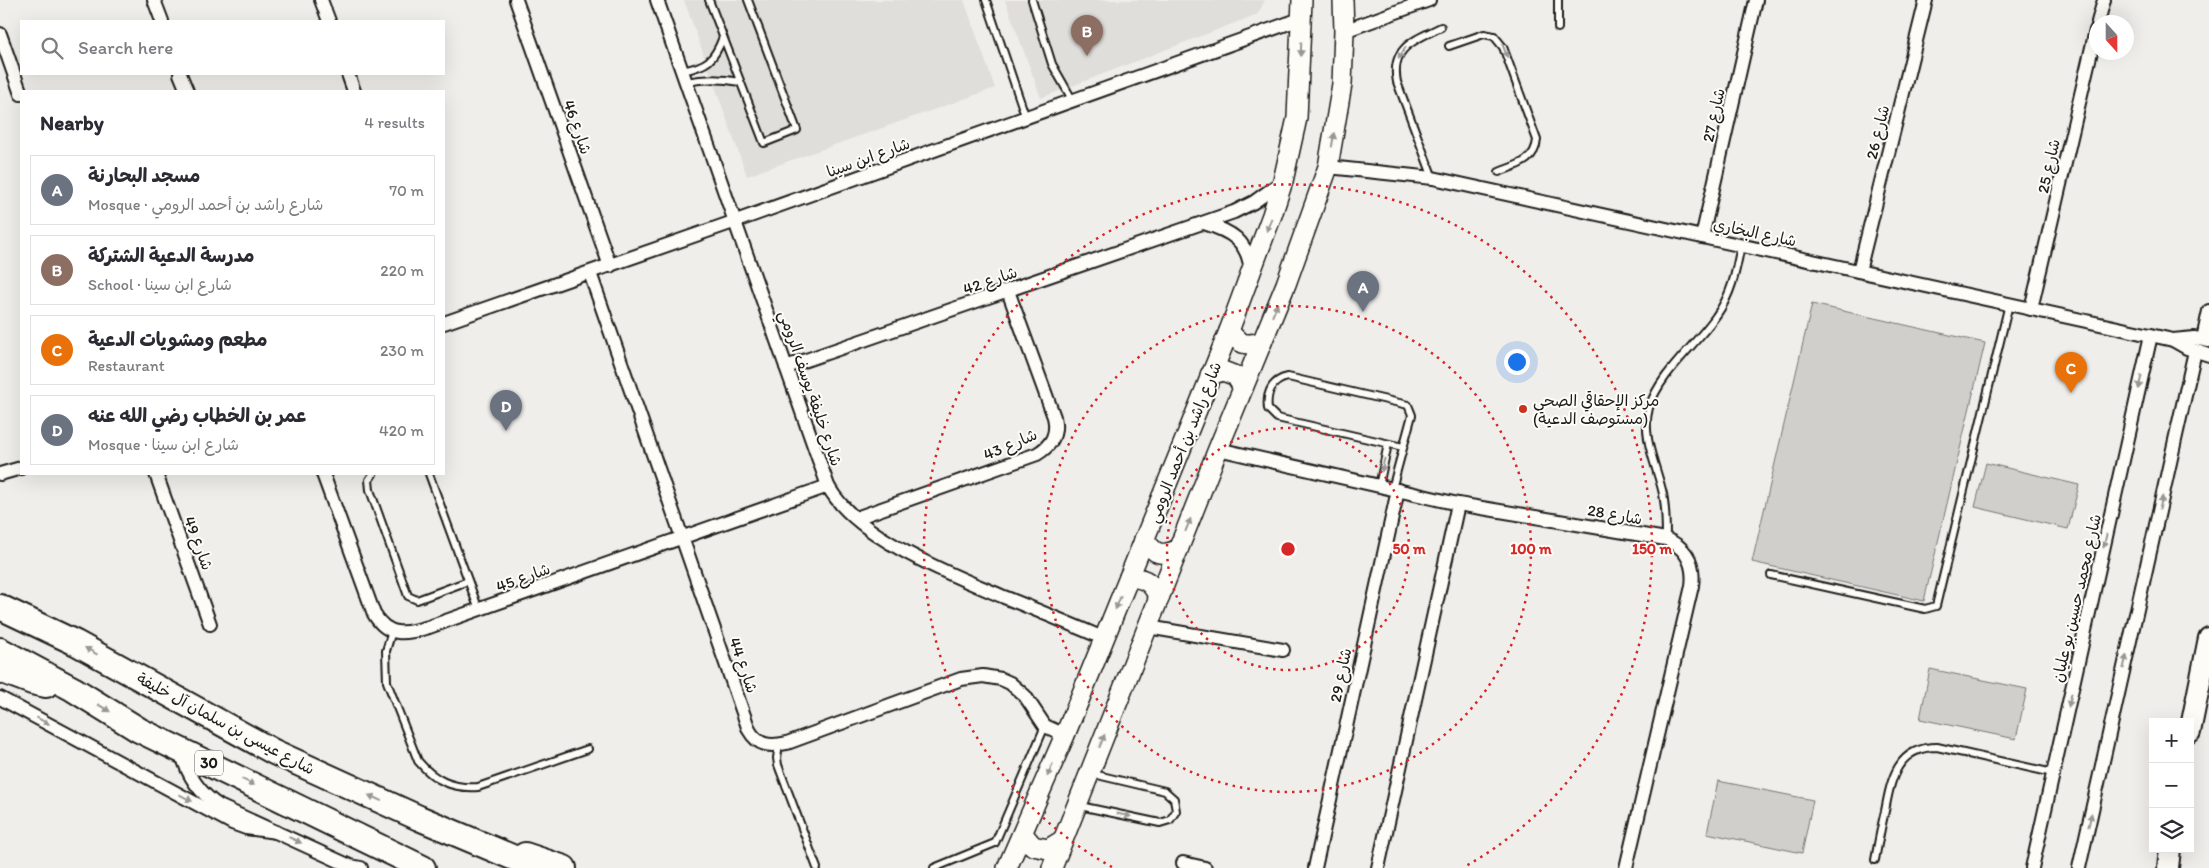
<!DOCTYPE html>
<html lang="en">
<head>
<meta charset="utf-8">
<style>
  :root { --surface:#fff; --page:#f7f7f7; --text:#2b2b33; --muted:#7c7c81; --line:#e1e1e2; --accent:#1a73e8 }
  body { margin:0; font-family:Itim,"Playpen Sans Arabic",sans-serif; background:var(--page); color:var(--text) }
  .controls { position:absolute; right:15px; bottom:15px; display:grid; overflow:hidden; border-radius:0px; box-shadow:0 5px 20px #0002 }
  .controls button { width:45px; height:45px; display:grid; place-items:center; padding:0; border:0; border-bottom:1px solid var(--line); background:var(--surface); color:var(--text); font:25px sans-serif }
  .compass { position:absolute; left:2089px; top:15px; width:45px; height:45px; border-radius:50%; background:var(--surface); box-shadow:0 5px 20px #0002; rotate:159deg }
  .you { position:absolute; left:1516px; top:361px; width:18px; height:18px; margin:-12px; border:4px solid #fff; border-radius:50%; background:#1a73e8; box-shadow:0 0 0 8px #1a73e833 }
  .badge { display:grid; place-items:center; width:32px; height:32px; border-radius:50%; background:var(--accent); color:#fff; font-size:16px; font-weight:700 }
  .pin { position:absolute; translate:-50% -41px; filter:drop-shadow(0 1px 2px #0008) }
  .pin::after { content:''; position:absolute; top:26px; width:18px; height:15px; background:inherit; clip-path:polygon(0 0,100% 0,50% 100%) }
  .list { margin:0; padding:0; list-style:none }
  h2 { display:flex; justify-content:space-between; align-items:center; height:65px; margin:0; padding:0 20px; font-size:21px }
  h2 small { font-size:16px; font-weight:400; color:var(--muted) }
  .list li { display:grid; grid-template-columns:32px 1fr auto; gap:15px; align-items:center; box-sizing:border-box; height:70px; margin:0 10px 10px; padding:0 10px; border:1px solid var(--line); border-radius:0px }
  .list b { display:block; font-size:19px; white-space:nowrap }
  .list p { margin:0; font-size:16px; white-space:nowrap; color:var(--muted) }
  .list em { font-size:16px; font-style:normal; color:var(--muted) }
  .icon { flex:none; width:28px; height:28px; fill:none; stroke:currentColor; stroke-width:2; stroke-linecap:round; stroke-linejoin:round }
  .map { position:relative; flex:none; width:2209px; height:868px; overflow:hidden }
  .search { position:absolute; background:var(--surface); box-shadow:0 5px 20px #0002; left:20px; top:20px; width:425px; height:55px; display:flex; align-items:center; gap:12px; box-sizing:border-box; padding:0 18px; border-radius:0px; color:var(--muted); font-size:19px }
  .panel { position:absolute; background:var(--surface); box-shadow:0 5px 20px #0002; left:20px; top:90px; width:425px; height:385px; border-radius:0px }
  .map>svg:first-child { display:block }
</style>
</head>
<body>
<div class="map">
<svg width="2209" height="868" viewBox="0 0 2209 868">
  <rect width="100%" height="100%" fill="#f0eeea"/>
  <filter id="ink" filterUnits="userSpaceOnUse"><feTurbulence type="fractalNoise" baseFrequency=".02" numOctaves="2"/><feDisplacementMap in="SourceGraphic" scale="10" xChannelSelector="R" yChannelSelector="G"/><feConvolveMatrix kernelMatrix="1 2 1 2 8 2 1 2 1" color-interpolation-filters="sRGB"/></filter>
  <g filter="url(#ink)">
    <g fill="#e0deda">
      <path d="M684,0H964L995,88L747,176Z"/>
      <path d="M1005,0H1265L1258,14L1041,98Z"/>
    </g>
    <g fill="#d0cfcc" stroke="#767674">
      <path d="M1812,304L1985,343L1924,601L1752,562Z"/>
      <path d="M1986,463L2079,485L2068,529L1975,507Z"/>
      <path d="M1930,669L2027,689L2016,739L1920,719Z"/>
      <path d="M1718,781L1813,800L1802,853L1707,833Z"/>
    </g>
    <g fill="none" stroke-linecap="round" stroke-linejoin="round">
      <g stroke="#1c1c1c" stroke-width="10">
        <g id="lane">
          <path d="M709,0L764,143L797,130L748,0"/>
          <path d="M986,0L1026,118"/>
          <path d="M1032,0L1052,64L1073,101"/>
          <path d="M1558,0V28"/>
          <path d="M1449,46L1484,34L1494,36L1503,47L1537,140C1535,162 1516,165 1499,172"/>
          <path d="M682,71C707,66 714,61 723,37"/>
          <path d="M686,82C705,78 721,78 740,82"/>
          <path d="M1433,178L1397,82C1390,47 1415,40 1441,27"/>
          <path d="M373,474L369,480L370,490L408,596L417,600L468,581"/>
          <path d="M429,474L479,610"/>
          <path d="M1379,486L1388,444"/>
          <path d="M1392,489L1412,415L1408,405L1288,377C1272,380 1266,393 1268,409L1277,418L1403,447"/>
          <path d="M1666,539C1666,524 1666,509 1663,494C1657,466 1641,437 1649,408C1659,374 1696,345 1716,316C1732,294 1736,271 1741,245"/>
          <path d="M1771,575L1925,609L1936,606L2009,304"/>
          <path d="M392,631L386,651L387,682L418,761C434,780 452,789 478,787L588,749"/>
          <path d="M779,745L777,758L778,765L817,868"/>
          <path d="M1080,806L1160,823L1170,820L1176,811L1174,799L1165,791L1093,774"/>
          <path d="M1875,860C1878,844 1881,827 1885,811C1891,779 1897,747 1937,747L2053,773"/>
          <path d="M934,868L995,843L1045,726"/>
        </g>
      </g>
      <g stroke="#1c1c1c" stroke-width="16">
        <g id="street">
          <path d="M154,0L162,21"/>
          <path d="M321,0L329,21"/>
          <path d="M516,0L610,266"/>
          <path d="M657,0L828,486C856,538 952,575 1004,597C1037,610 1070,624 1103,638"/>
          <path d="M2098,22L2104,0"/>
          <path d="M1344,31L1429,0"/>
          <path d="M0,34L21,94"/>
          <path d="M180,74L187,91"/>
          <path d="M348,74L354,91"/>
          <path d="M1328,167L1433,178L2173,340L2194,338L2209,341"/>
          <path d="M1204,223C1230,231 1248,240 1251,271"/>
          <path d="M1702,237L1756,0"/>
          <path d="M1859,271L1926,0"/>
          <path d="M590,273L749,730C758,746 770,747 787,743L961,679L983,676L1001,679L1010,683L1025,696L1045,726L1065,735"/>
          <path d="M2031,309L2096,30"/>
          <path d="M444,323L736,221L1303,18"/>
          <path d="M2203,339L2209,311"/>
          <path d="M2173,340L2187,348L2209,355"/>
          <path d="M786,367L1234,212L1254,202L1283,181"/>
          <path d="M1218,449L1458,504L1666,539C1687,548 1695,564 1692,586L1626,868"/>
          <path d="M0,474L21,468"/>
          <path d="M156,474L210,624"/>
          <path d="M323,474L374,614C388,638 406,634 429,627L828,486"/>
          <path d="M856,518L1037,454C1052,445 1058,434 1054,417L1008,291"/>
          <path d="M1148,627L1283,650"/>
          <path d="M0,698L232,823L246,828L276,832"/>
          <path d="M181,749C186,774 198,792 219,806L350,866L361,868"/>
          <path d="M1183,863L1205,868"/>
          <path d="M1315,868L1398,490"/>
          <path d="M1378,868L1458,504"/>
          <path d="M2032,868L2151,335"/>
          <path d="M2079,868L2195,351"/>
        </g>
      </g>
      <g stroke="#1c1c1c" stroke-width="22">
        <g id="secondary">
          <path d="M1229,331C1240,345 1245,346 1262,342"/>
          <path d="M1210,375L1223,371L1236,376L1243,388"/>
          <path d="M1144,539C1155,555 1160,556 1178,550"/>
          <path d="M1129,577C1146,578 1153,583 1159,599"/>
          <path d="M1023,834L1033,846L1048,849L1061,841"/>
          <path d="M1007,868L1065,735L1229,331L1272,215L1283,181L1297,118L1302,0"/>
          <path d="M1052,868L1218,449L1286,284L1328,167L1342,84L1344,31L1343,0"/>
        </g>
      </g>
      <g stroke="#1c1c1c" stroke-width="24">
        <g id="primary">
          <path d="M2190,732L2209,638"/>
          <path d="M2168,868L2170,849"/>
        </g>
      </g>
      <g stroke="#1c1c1c" stroke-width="28">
        <g id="highway">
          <path d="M0,607L76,643L274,752L419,818L538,868"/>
          <path d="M0,650L73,689L139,730L423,868"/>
          <path d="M0,670L32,682L46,685"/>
          <path d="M525,855L564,868"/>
        </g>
      </g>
      <use href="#lane" stroke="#fdfcf7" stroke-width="6"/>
      <use href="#street" stroke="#fdfcf7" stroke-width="12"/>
      <use href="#secondary" stroke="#fdfcf7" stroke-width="19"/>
      <use href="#primary" stroke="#fdfcf7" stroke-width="20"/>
      <use href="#highway" stroke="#fdfcf7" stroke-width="24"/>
    </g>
    <defs><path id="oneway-solid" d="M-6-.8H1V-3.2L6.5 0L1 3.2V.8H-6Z" transform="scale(1.25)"/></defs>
    <g fill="#989794">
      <use href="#oneway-solid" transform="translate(1301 49) rotate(92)"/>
      <use href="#oneway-solid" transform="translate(1505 51) rotate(69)"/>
      <use href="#oneway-solid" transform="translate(1402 53) rotate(122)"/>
      <use href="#oneway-solid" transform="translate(1333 140) rotate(-80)"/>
      <use href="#oneway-solid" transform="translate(1269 225) rotate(110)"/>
      <use href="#oneway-solid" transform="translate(1275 310) rotate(-67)"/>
      <use href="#oneway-solid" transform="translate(2140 382) rotate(103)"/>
      <use href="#oneway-solid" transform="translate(1383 465) rotate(103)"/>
      <use href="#oneway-solid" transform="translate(2161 503) rotate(-77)"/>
      <use href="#oneway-solid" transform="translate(1188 525) rotate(-68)"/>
      <use href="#oneway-solid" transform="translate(2105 541) rotate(103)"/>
      <use href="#oneway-solid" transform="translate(1118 603) rotate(112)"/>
      <use href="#oneway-solid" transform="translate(91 651) rotate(-151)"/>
      <use href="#oneway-solid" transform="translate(2125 662) rotate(-77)"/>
      <use href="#oneway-solid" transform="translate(2070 700) rotate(103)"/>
      <use href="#oneway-solid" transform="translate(104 708) rotate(31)"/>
      <use href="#oneway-solid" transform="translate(43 721) rotate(28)"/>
      <use href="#oneway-solid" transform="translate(1102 741) rotate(-68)"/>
      <use href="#oneway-solid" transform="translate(1050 770) rotate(113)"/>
      <use href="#oneway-solid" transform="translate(248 782) rotate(26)"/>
      <use href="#oneway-solid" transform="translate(186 798) rotate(28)"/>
      <use href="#oneway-solid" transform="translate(375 798) rotate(-156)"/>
      <use href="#oneway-solid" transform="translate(1124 815) rotate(12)"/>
      <use href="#oneway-solid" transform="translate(2090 820) rotate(-77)"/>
      <use href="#oneway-solid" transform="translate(295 840) rotate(25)"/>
    </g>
  </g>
  <g fill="none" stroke="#d62828" stroke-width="2.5" stroke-dasharray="2.5 5">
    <circle cx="1288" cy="549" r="121"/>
    <circle cx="1288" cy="549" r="243"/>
    <path d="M1112 867A364 364 0 1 1 1464 867"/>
  </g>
  <circle fill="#c8321e" stroke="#fdfcf7" stroke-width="2" cx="1523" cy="409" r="5"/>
  <g text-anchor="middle" stroke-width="4" stroke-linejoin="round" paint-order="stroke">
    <rect fill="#fdfcf7" stroke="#605f5e" stroke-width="1" x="195" y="750.5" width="28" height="25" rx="4"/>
    <g font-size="15" font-weight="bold" fill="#1c1c1c">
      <text x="209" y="768">30</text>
    </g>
    <g font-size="16" fill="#1c1c1c" stroke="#fdfcf7">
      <text transform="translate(1713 115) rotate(-77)" y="6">شارع 27</text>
      <text transform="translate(578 127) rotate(71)" y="6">شارع 46</text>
      <text transform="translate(1877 132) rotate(-76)" y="6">شارع 26</text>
      <text transform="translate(868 157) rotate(-20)" y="6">شارع ابن سينا</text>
      <text transform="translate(2048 166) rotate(-77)" y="6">شارع 25</text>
      <text transform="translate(1755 232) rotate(12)" y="6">شارع البخاري</text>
      <text transform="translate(990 280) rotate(-19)" y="6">شارع 42</text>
      <text transform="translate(811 388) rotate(71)" y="6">شارع خليفة يوسف الرومي</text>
      <text transform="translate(1184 442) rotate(-68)" y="6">شارع راشد بن أحمد الرومي</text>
      <text transform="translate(1010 444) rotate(-23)" y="6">شارع 43</text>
      <text transform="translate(1615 514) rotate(10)" y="6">شارع 28</text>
      <text transform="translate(199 543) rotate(70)" y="6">شارع 49</text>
      <text transform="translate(523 577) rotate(-20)" y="6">شارع 45</text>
      <text transform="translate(2076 598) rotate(-77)" y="6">شارع محمد حسين بو عليان</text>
      <text transform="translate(744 665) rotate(71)" y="6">شارع 44</text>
      <text transform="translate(1340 675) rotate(-78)" y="6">شارع 29</text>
      <text transform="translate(226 723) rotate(28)" y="6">شارع عيسى بن سلمان آل خليفة</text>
    </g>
    <g font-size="16" fill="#1c1c1c" stroke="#fdfcf7" text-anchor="start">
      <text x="1533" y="406">مركز الإحقاقي الصحي<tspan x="1533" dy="18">(مستوصف الدعية)</tspan></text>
    </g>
  </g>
  <circle cx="1288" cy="549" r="8" fill="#d62828" stroke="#fdfcf7" stroke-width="2.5"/>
  <g font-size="15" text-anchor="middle" font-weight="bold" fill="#d62828" stroke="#fdfcf7" stroke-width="4" stroke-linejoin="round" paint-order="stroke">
    <text x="1409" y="554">50 m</text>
    <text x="1531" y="554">100 m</text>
    <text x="1652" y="554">150 m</text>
  </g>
</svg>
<div class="controls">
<button>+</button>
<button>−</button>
<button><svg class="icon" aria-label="layers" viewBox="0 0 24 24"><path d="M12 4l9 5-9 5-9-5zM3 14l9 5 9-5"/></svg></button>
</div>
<svg class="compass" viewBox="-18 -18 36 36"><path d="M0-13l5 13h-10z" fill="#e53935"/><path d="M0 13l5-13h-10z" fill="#7c7c81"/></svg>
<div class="you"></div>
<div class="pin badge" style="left:1363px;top:312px;background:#6b7280">A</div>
<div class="pin badge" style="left:1087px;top:56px;background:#8d6e63">B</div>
<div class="pin badge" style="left:2071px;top:393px;background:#e8710a">C</div>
<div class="pin badge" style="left:506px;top:431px;background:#6b7280">D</div>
<div class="search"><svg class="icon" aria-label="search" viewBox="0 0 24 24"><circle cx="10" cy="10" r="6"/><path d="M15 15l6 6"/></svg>Search here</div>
<section class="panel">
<h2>Nearby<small>4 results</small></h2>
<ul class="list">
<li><span class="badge" style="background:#6b7280">A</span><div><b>مسجد البحارنة</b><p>Mosque · شارع راشد بن أحمد الرومي</p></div><em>70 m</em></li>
<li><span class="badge" style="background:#8d6e63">B</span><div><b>مدرسة الدعية الشتركة</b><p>School · شارع ابن سينا</p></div><em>220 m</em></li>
<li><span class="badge" style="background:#e8710a">C</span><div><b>مطعم ومشويات الدعية</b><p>Restaurant</p></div><em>230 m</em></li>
<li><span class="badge" style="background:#6b7280">D</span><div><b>عمر بن الخطاب رضي الله عنه</b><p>Mosque · شارع ابن سينا</p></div><em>420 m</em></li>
</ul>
</section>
</div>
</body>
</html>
